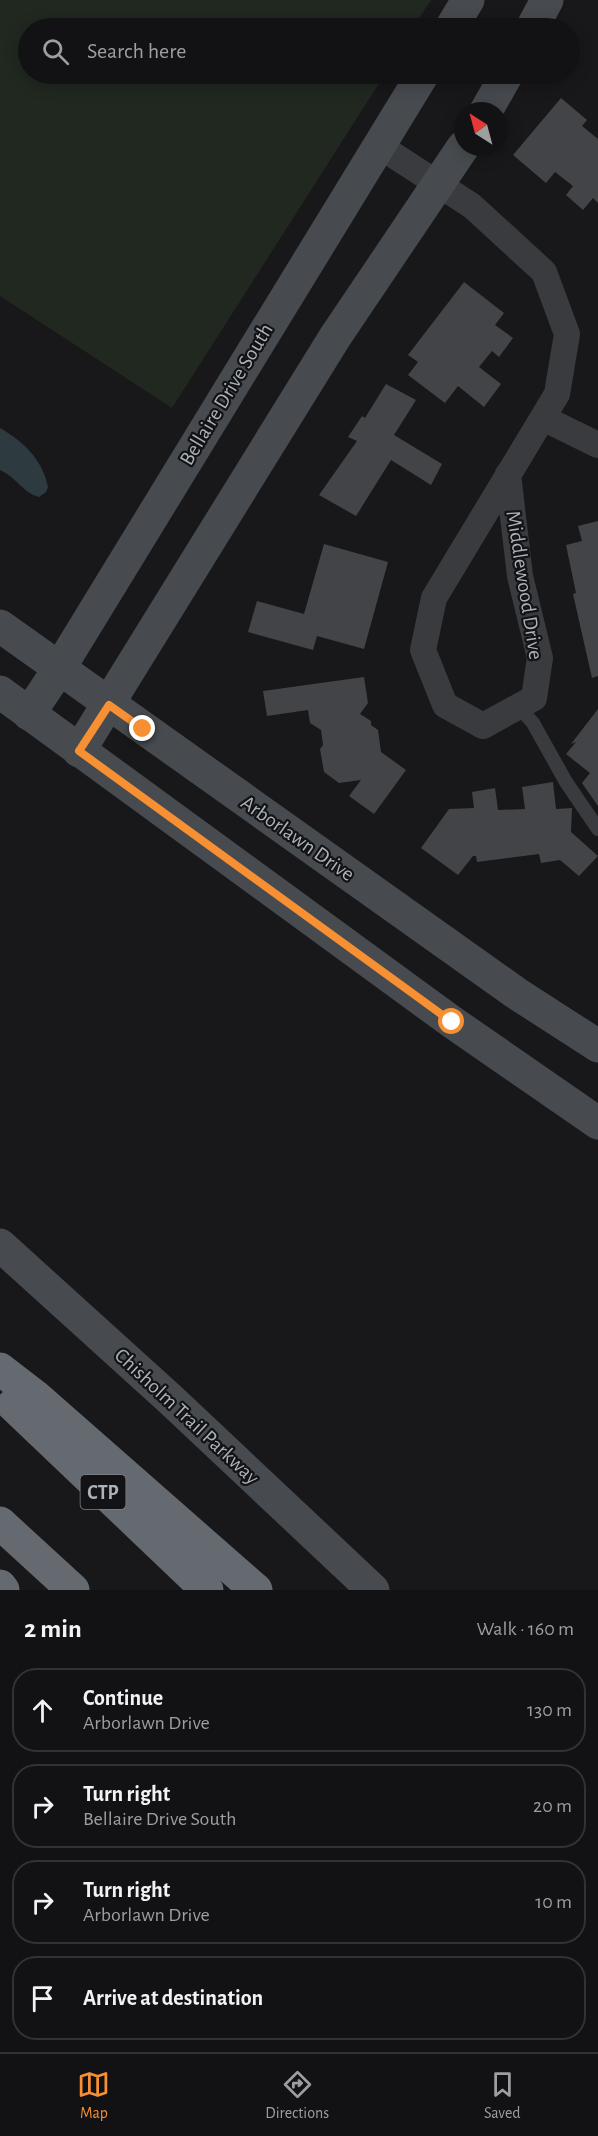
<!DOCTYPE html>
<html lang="en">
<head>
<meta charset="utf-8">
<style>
  :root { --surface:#121214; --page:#1f2022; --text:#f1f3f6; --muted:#9c9ea0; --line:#313234; --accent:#f78f33 }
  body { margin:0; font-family:"Alegreya Sans",sans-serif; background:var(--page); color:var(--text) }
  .compass { position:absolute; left:454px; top:102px; width:54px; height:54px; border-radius:50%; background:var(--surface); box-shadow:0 3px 15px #0003; rotate:324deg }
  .stop { position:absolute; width:18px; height:18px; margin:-14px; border:4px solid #f78f33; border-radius:50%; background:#fff }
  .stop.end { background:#f78f33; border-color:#fff; box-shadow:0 2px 6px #0008 }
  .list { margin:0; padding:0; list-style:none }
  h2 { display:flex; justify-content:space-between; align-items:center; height:78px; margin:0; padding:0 24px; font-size:26px }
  h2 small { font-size:20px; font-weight:400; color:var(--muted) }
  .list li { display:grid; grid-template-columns:39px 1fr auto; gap:18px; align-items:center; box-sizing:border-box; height:84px; margin:0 12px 12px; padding:0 12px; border:2px solid var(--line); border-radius:24px }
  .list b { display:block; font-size:22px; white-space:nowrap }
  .list p { margin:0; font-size:20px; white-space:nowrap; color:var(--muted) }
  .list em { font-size:20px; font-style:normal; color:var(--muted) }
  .icon { flex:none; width:33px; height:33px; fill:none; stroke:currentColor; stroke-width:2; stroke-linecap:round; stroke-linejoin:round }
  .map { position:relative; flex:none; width:598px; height:1590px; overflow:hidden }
  .search { position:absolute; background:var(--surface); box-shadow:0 3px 15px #0003; left:18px; right:18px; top:18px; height:66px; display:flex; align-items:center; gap:15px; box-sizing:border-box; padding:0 21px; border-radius:33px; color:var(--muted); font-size:22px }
  .sheet { height:462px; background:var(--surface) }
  nav { display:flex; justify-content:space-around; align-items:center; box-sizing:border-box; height:84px; border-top:2px solid var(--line); background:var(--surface); font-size:16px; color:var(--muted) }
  nav a { display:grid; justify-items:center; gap:3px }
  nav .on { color:var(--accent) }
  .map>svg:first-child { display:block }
</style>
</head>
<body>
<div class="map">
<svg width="598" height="1590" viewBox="0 0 598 1590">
  <rect width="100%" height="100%" fill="#18181a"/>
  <path fill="#202820" d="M0,0H431L413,28H28V74H385L172,408L0,296Z"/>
  <path fill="#2d3a3f" d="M0,428C23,441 43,460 48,487L46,492L39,497C23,493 16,477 0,470Z"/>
  <g fill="#424447">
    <path d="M561,98L587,120L582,126L598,139V203L593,198L583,210L566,195L573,186L555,172L546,183L513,155Z"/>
    <path d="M464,282L504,313L495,325L513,338L499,357L492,351L479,367L501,384L484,407L458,386L445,403L408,375L418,362L408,355Z"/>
    <path d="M386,384L416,400L394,435L442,464L431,485L391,460L356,516L319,495L357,441L348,437L362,416L365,418Z"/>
    <path d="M598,521V676L592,678L573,594L576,593L566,545L582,541L578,526Z"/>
    <path d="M324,544L388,562L364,649L317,636L313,650L248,632L257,601L304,614Z"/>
    <path d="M364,677L368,703L360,714L371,721V725L378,730L381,752L406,770L374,814L349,796L361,780L339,783L324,772L320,749L323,745L321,730L310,723L308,710L267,716L263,691Z"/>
    <path d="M598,709V806L582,783L590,773L566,754L576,742L571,744Z"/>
    <path d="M553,782L556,809L572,808L571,832L598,856L579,876L560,860L541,863L539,854L477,862L476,856H473L458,875L421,848L449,809L474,808L472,792L495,788L498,810L525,809L522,787Z"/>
  </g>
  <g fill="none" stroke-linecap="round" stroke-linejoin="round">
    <path stroke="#393b3f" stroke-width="14" d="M519,707L533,723L566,782L598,829"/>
    <g stroke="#393b3f" stroke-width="26">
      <path d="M378,145L472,206L544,272L567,334L557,394L434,598L423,650L445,705L483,726L534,698L540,658L520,576L508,474"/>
      <path d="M543,418L598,445"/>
    </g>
    <g stroke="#474b4f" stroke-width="33">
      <path d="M451,28L468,0"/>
      <path d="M532,28L547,0"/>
      <path d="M486,111L507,74"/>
      <path d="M0,626L516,993L598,1046"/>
      <path d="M0,692L452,1022L598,1123"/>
      <path d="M29,714L59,669L423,74"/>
      <path d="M79,751L335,337L463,147"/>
      <path d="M0,1245L170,1399L373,1590"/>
    </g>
    <g stroke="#656a70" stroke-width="33">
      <path d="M0,1369L35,1396L256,1590"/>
      <path d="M13,1405L207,1590"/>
      <path d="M0,1523L73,1590"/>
      <path d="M0,1586L3,1590"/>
    </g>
  </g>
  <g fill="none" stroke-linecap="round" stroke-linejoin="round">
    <path stroke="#f78f33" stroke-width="8" d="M143,729L109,705L79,751L452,1022"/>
  </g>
  <g text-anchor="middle" stroke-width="4.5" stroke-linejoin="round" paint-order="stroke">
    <rect fill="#131315" stroke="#7d8288" stroke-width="1.5" x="80.5" y="1475" width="45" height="34" rx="4.5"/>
    <g font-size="20" font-weight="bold" fill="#aab2ba">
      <text x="103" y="1499">CTP</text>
    </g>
    <g font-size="21" fill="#aab2ba" stroke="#131315">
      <text transform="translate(226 394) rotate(-59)" y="7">Bellaire Drive South</text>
      <text transform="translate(525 585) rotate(81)" y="7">Middlewood Drive</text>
      <text transform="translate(298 838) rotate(35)" y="7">Arborlawn Drive</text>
      <text transform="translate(187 1416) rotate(43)" y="7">Chisholm Trail Parkway</text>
    </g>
  </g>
</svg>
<svg class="compass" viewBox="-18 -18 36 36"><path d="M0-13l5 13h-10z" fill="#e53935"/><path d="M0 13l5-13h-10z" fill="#9c9ea0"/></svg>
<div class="stop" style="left:452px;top:1022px"></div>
<div class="stop end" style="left:143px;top:729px"></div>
<div class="search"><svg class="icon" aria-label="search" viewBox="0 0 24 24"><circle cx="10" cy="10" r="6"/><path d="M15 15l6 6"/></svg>Search here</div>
</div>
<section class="sheet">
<h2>2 min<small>Walk · 160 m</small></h2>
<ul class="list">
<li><svg class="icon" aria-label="ahead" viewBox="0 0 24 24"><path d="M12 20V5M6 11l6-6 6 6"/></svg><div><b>Continue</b><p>Arborlawn Drive</p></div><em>130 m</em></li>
<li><svg class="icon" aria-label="right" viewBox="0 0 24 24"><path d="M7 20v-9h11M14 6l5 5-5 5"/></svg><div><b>Turn right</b><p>Bellaire Drive South</p></div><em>20 m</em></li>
<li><svg class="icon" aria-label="right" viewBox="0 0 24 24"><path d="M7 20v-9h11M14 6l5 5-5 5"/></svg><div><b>Turn right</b><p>Arborlawn Drive</p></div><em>10 m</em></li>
<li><svg class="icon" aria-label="arrive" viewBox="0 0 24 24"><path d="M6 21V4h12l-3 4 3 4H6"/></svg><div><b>Arrive at destination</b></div></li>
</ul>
</section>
<nav>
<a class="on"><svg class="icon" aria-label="map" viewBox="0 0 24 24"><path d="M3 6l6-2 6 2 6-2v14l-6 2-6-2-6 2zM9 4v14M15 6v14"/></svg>Map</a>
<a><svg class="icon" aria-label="directions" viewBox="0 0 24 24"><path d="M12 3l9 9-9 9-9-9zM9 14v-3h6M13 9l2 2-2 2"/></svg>Directions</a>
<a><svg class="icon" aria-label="saved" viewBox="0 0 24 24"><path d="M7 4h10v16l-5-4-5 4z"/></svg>Saved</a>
</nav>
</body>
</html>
